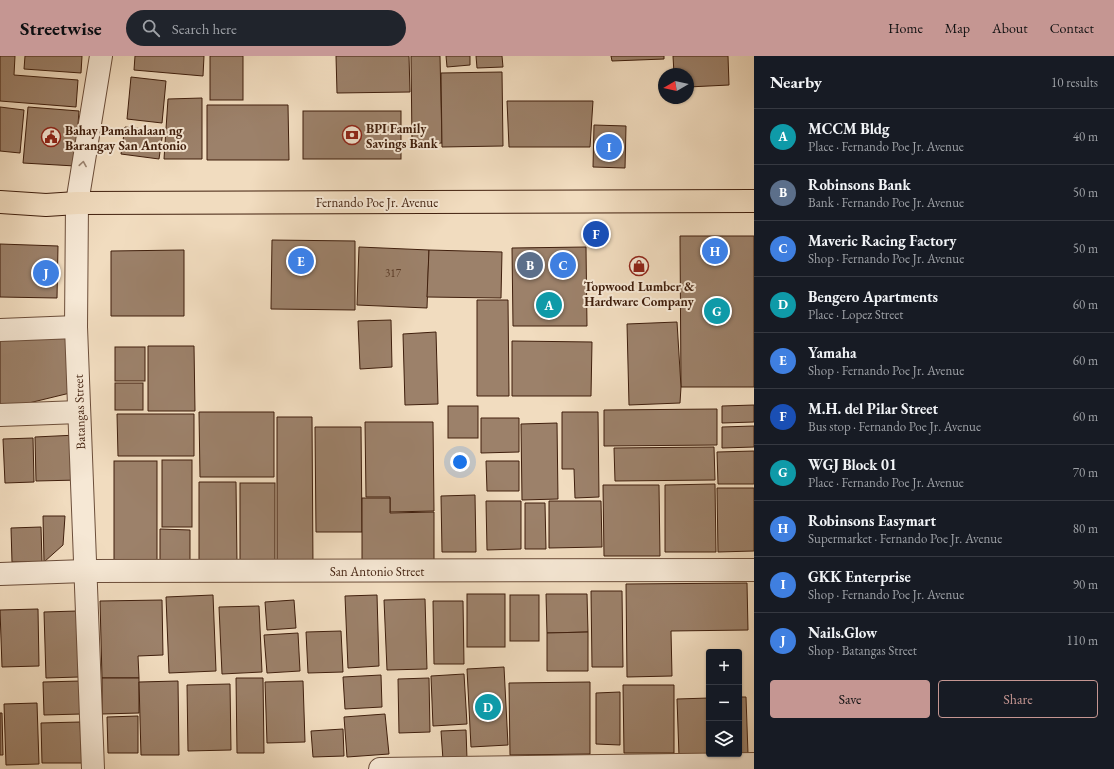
<!DOCTYPE html>
<html lang="en">
<head>
<meta charset="utf-8">
<style>
  :root { --surface:#171b24; --page:#20242c; --text:#f1f3f6; --muted:#9ea1a6; --line:#363941; --accent:#c59692 }
  body { margin:0; font-family:"EB Garamond",serif; background:var(--page); color:var(--text) }
  .controls { position:absolute; right:12px; bottom:12px; display:grid; overflow:hidden; border-radius:4px; box-shadow:0 1px 3px #0004 }
  .controls button { width:36px; height:36px; display:grid; place-items:center; padding:0; border:0; border-bottom:1px solid var(--line); background:var(--surface); color:var(--text); font:20px sans-serif }
  .compass { position:absolute; left:658px; top:12px; width:36px; height:36px; border-radius:50%; background:var(--surface); box-shadow:0 1px 3px #0004; rotate:261deg }
  .you { position:absolute; left:460px; top:406px; width:14px; height:14px; margin:-10px; border:3px solid #fff; border-radius:50%; background:#1a73e8; box-shadow:0 0 0 6px #1a73e833 }
  .badge { display:grid; place-items:center; width:26px; height:26px; border-radius:50%; background:var(--accent); color:#fff; font-size:13px; font-weight:700 }
  .pin { position:absolute; translate:-50% -50%; border:2px solid #fff; box-shadow:0 1px 4px #0006 }
  .list { margin:0; padding:0; list-style:none }
  h2 { display:flex; justify-content:space-between; align-items:center; height:52px; margin:0; padding:0 16px; font-size:17px }
  h2 small { font-size:13px; font-weight:400; color:var(--muted) }
  .list li { display:grid; grid-template-columns:26px 1fr auto; gap:12px; align-items:center; box-sizing:border-box; height:56px; padding:0 16px; border-top:1px solid var(--line) }
  .list b { display:block; font-size:15px; white-space:nowrap }
  .list p { margin:0; font-size:13px; white-space:nowrap; color:var(--muted) }
  .list em { font-size:13px; font-style:normal; color:var(--muted) }
  .actions { display:flex; gap:8px; padding:12px 16px }
  .actions a { flex:1; padding:9px 0; border:1px solid var(--accent); border-radius:4px; text-align:center; font-size:14px; color:var(--accent) }
  .actions .main { background:var(--accent); color:#111 }
  .icon { flex:none; width:22px; height:22px; fill:none; stroke:currentColor; stroke-width:2; stroke-linecap:round; stroke-linejoin:round }
  .map { position:relative; flex:none; width:754px; height:713px; overflow:hidden }
  header { display:flex; align-items:center; gap:24px; box-sizing:border-box; height:56px; padding:0 20px; background:var(--accent); color:#111 }
  header strong { font-size:19px }
  nav { display:flex; gap:22px; margin-inline-start:auto; font-size:14px }
  .search { width:280px; height:36px; background:var(--page); display:flex; align-items:center; gap:10px; box-sizing:border-box; padding:0 14px; border-radius:22px; color:var(--muted); font-size:15px }
  main { display:flex }
  aside { flex:1; background:var(--surface) }
  .map>svg:first-child { display:block }
</style>
</head>
<body>
<header>
<strong>Streetwise</strong>
<div class="search"><svg class="icon" aria-label="search" viewBox="0 0 24 24"><circle cx="10" cy="10" r="6"/><path d="M15 15l6 6"/></svg>Search here</div>
<nav><a>Home</a><a>Map</a><a>About</a><a>Contact</a></nav>
</header>
<main>
<div class="map">
<svg width="754" height="713" viewBox="0 0 754 713">
  <rect width="100%" height="100%" fill="#f1dcbf"/>
  <filter id="stains"><feTurbulence type="fractalNoise" baseFrequency=".005" numOctaves="4"/><feColorMatrix values="0 0 0 0 .2 0 0 0 0 .09 0 0 0 0 .02 0 0 0 .5 -.17"/></filter>
  <radialGradient id="worn" r=".72"><stop offset=".6" stop-color="#630" stop-opacity="0"/><stop offset="1" stop-color="#630" stop-opacity=".3"/></radialGradient>
  <g fill="#9c816a" stroke="#401f0d">
    <path d="M0,0H15L14,19L78,24L76,51L0,45Z"/>
    <path d="M25,0H82L81,17L24,13Z"/>
    <path d="M135,0H204L203,20L134,14Z"/>
    <rect x="210" y="0" width="33" height="44"/>
    <path d="M336,0H409L410,36L337,37Z"/>
    <path d="M411,0H440L442,87L412,88Z"/>
    <path d="M446,0H470V9L447,11Z"/>
    <path d="M476,0H502L503,11L477,12Z"/>
    <path d="M611,0H664V3L612,5Z"/>
    <path d="M673,0H728L729,29L688,31V18H674Z"/>
    <path d="M502,16L503,90L442,91L441,17Z"/>
    <path d="M131,21L166,25L162,67L127,63Z"/>
    <path d="M202,42V103H164L168,43Z"/>
    <path d="M507,45H593L590,91H509Z"/>
    <path d="M207,49H288L289,104H207Z"/>
    <path d="M0,51L24,54L20,97L0,95Z"/>
    <path d="M28,51L79,55L75,110L23,107Z"/>
    <rect x="303" y="55" width="98" height="48"/>
    <path d="M594,69L626,70L625,112L593,111Z"/>
    <path d="M125,71L163,75L159,103L121,98Z"/>
    <path d="M680,180H754V331H681Z"/>
    <path d="M272,184L355,185V254L271,253Z"/>
    <path d="M0,188L58,190L57,242L0,241Z"/>
    <path d="M359,191L429,194L427,252L357,249Z"/>
    <path d="M586,191L587,270H513L512,192Z"/>
    <path d="M184,194V260H111V195Z"/>
    <path d="M429,194L502,196L501,242L427,241Z"/>
    <path d="M477,244H508L509,340H477Z"/>
    <path d="M391,264L392,311L360,313L358,265Z"/>
    <path d="M677,266L681,331L680,347L629,349L627,268Z"/>
    <path d="M436,276L438,348L405,349L403,278Z"/>
    <path d="M66,281L70,337L0,354V284Z"/>
    <path d="M512,285L592,286L591,340H512Z"/>
    <path d="M148,290H194L195,355H148Z"/>
    <rect x="115" y="291" width="30" height="34"/>
    <rect x="115" y="327" width="28" height="27"/>
    <path d="M754,349V366L722,367V350Z"/>
    <rect x="448" y="350" width="30" height="32"/>
    <path d="M717,353V389L604,390V354Z"/>
    <path d="M199,356H274V421H200Z"/>
    <path d="M562,356H598L599,441L575,442L574,413H562Z"/>
    <path d="M117,358H194V400H118Z"/>
    <path d="M277,361H312L313,511H277Z"/>
    <path d="M481,362H519V396L481,397Z"/>
    <path d="M365,366H433L434,455L390,456V441H366Z"/>
    <path d="M557,367L558,443L522,444L521,368Z"/>
    <path d="M754,370V391L722,392V371Z"/>
    <path d="M315,371H361L362,476H316Z"/>
    <path d="M77,379L79,424L36,425L35,381Z"/>
    <path d="M33,382L34,426L5,427L3,383Z"/>
    <path d="M714,391L715,424L615,425L614,392Z"/>
    <path d="M754,395V428H718L717,396Z"/>
    <rect x="162" y="404" width="30" height="67"/>
    <rect x="114" y="405" width="43" height="103"/>
    <path d="M486,405H519V435H487Z"/>
    <path d="M199,426H236L237,507H199Z"/>
    <rect x="240" y="427" width="35" height="79"/>
    <path d="M715,428L716,496H665V429Z"/>
    <path d="M603,429H659L660,500H604Z"/>
    <path d="M717,432H754V495L718,496Z"/>
    <path d="M475,439L476,496H442L441,440Z"/>
    <path d="M362,442H390V457L434,456V504L362,505Z"/>
    <path d="M486,445H521V493L487,494Z"/>
    <path d="M549,445H601L602,491L549,492Z"/>
    <path d="M525,447H545L546,493H525Z"/>
    <path d="M43,460H65L63,489L44,506Z"/>
    <path d="M41,471L42,506H12L11,472Z"/>
    <path d="M160,473L190,474V512L160,511Z"/>
    <path d="M747,527L748,574L671,575L672,620L627,621L626,528Z"/>
    <path d="M591,535H622L623,611H592Z"/>
    <rect x="467" y="538" width="38" height="53"/>
    <path d="M546,538H587L588,576L547,577Z"/>
    <path d="M213,539L216,615L169,617L166,541Z"/>
    <path d="M377,539L379,610L348,612L345,540Z"/>
    <rect x="510" y="539" width="29" height="46"/>
    <path d="M425,543L427,613L387,614L384,544Z"/>
    <path d="M162,544L163,599L138,600L139,622H102L100,545Z"/>
    <path d="M294,544L296,572L267,574L265,546Z"/>
    <path d="M433,545H463L464,608H434Z"/>
    <path d="M259,550L262,616L222,618L219,551Z"/>
    <path d="M38,553L39,610L2,611L0,554Z"/>
    <path d="M77,555L79,621L46,622L44,556Z"/>
    <path d="M341,575L343,616L308,617L306,576Z"/>
    <path d="M588,576V615H547V577Z"/>
    <path d="M298,577L300,615L267,617L264,579Z"/>
    <path d="M504,611L508,689L471,691L467,613Z"/>
    <path d="M464,618L467,668L433,670L431,620Z"/>
    <path d="M381,619L382,651L345,653L343,621Z"/>
    <path d="M102,622H139V657L102,658Z"/>
    <path d="M236,622H263L264,697H237Z"/>
    <path d="M429,622L430,676L399,677L398,623Z"/>
    <path d="M80,625L81,658L44,659L43,626Z"/>
    <path d="M178,625L179,699H141L139,626Z"/>
    <path d="M303,625L305,686L267,687L265,626Z"/>
    <path d="M590,626V698L510,699L509,627Z"/>
    <path d="M230,628L231,694L188,695L187,629Z"/>
    <path d="M623,629H674V697H624Z"/>
    <path d="M620,636V689L596,688V637Z"/>
    <path d="M739,641H746L748,698L679,700L677,643L709,642V698H739Z"/>
    <path d="M37,647L39,708L6,709L4,648Z"/>
    <path d="M0,657H2L3,699H0Z"/>
    <path d="M385,658L389,698L347,701L344,661Z"/>
    <path d="M138,660V697H108L107,661Z"/>
    <path d="M80,666L82,707H42L41,667Z"/>
    <path d="M343,673L344,700L313,701L311,675Z"/>
    <path d="M466,674L467,703L443,704L441,675Z"/>
  </g>
  <g fill="none" stroke-linecap="round" stroke-linejoin="round">
    <g stroke="#6c4e3a" stroke-width="24">
      <g id="minor">
        <path d="M0,274L76,271"/>
        <path d="M0,359L79,356"/>
        <path d="M0,518L85,515L754,514"/>
        <path d="M93,713L76,271L77,147L101,0"/>
        <path d="M380,713L754,708"/>
      </g>
    </g>
    <g stroke="#401f0d" stroke-width="24">
      <path id="major" d="M0,146L46,149L77,147L754,145"/>
    </g>
    <use href="#minor" stroke="#f6e8d5" stroke-width="22"/>
    <use href="#major" stroke="#f1dcbf" stroke-width="22"/>
  </g>
  <defs><path id="oneway-chevron" d="M-2-3.5L2.5 0L-2 3.5" fill="none" stroke-width="1.6" stroke-linecap="round" stroke-linejoin="round"/></defs>
  <use stroke="#9b8471" href="#oneway-chevron" transform="translate(83 108) rotate(-81)"/>
  <defs>
    <g id="bank-ring" transform="scale(1)"><circle r="9.5" fill="#f6e8d5" stroke="#8f2418" stroke-width="1.5"/><path d="M-6-4H6V4H-6ZM0-2.3a2.3 2.3 0 1 0 0 4.6a2.3 2.3 0 1 0 0-4.6Z" fill="#8f2418"/></g>
    <g id="civic-ring" transform="scale(1)"><circle r="9.5" fill="#f6e8d5" stroke="#8f2418" stroke-width="1.5"/><path d="M-.6-6.5H3V-4.5H.6V-3L4-1V1h2V6H-6V1h2V-1L-.6-3ZM-1.2 2.5V6h2.4V2.5Z" fill="#8f2418"/></g>
    <g id="shop-ring" transform="scale(1)"><circle r="9.5" fill="#f6e8d5" stroke="#8f2418" stroke-width="1.5"/><path d="M-5-2.5h2.3a2.7 3.5 0 0 1 5.4 0H5L5.5 6h-11ZM-1.5-2.5h3a1.5 2.3 0 0 0-3 0Z" fill="#8f2418"/></g>
  </defs>
  <g fill-rule="evenodd">
    <use href="#bank-ring" x="352" y="79"/>
    <use href="#civic-ring" x="51" y="81"/>
    <use href="#shop-ring" x="639" y="210"/>
  </g>
  <g text-anchor="middle" stroke-width="4" stroke-linejoin="round" paint-order="stroke">
    <g font-size="11" fill="#573824">
      <text x="393" y="221">317</text>
    </g>
    <g font-size="13" font-weight="bold" fill="#401f0d" stroke="#f6e8d5" text-anchor="start">
      <text x="366" y="77">BPI Family<tspan x="366" dy="15">Savings Bank</tspan></text>
      <text x="65" y="79">Bahay Pamahalaan ng<tspan x="65" dy="15">Barangay San Antonio</tspan></text>
      <text x="639" y="235" text-anchor="middle">Topwood Lumber &amp;<tspan x="639" dy="15">Hardware Company</tspan></text>
    </g>
    <g font-size="13" fill="#401f0d" stroke="#f6e8d5">
      <text x="377" y="151">Fernando Poe Jr. Avenue</text>
      <text transform="translate(79 356) rotate(-92)" y="5">Batangas Street</text>
      <text x="377" y="520">San Antonio Street</text>
    </g>
  </g>
  <rect width="100%" height="100%" filter="url(#stains)"/>
  <rect width="100%" height="100%" fill="url(#worn)"/>
</svg>
<div class="controls">
<button>+</button>
<button>−</button>
<button><svg class="icon" aria-label="layers" viewBox="0 0 24 24"><path d="M12 4l9 5-9 5-9-5zM3 14l9 5 9-5"/></svg></button>
</div>
<svg class="compass" viewBox="-18 -18 36 36"><path d="M0-13l5 13h-10z" fill="#e53935"/><path d="M0 13l5-13h-10z" fill="#9ea1a6"/></svg>
<div class="you"></div>
<div class="pin badge" style="left:549px;top:249px;background:#0f9aa8">A</div>
<div class="pin badge" style="left:530px;top:209px;background:#5c6f8a">B</div>
<div class="pin badge" style="left:563px;top:209px;background:#3f7fe0">C</div>
<div class="pin badge" style="left:488px;top:651px;background:#0f9aa8">D</div>
<div class="pin badge" style="left:301px;top:205px;background:#3f7fe0">E</div>
<div class="pin badge" style="left:596px;top:178px;background:#1a4fb4">F</div>
<div class="pin badge" style="left:717px;top:255px;background:#0f9aa8">G</div>
<div class="pin badge" style="left:715px;top:195px;background:#3f7fe0">H</div>
<div class="pin badge" style="left:609px;top:91px;background:#3f7fe0">I</div>
<div class="pin badge" style="left:46px;top:217px;background:#3f7fe0">J</div>
</div>
<aside>
<h2>Nearby<small>10 results</small></h2>
<ul class="list">
<li><span class="badge" style="background:#0f9aa8">A</span><div><b>MCCM Bldg</b><p>Place · Fernando Poe Jr. Avenue</p></div><em>40 m</em></li>
<li><span class="badge" style="background:#5c6f8a">B</span><div><b>Robinsons Bank</b><p>Bank · Fernando Poe Jr. Avenue</p></div><em>50 m</em></li>
<li><span class="badge" style="background:#3f7fe0">C</span><div><b>Maveric Racing Factory</b><p>Shop · Fernando Poe Jr. Avenue</p></div><em>50 m</em></li>
<li><span class="badge" style="background:#0f9aa8">D</span><div><b>Bengero Apartments</b><p>Place · Lopez Street</p></div><em>60 m</em></li>
<li><span class="badge" style="background:#3f7fe0">E</span><div><b>Yamaha</b><p>Shop · Fernando Poe Jr. Avenue</p></div><em>60 m</em></li>
<li><span class="badge" style="background:#1a4fb4">F</span><div><b>M.H. del Pilar Street</b><p>Bus stop · Fernando Poe Jr. Avenue</p></div><em>60 m</em></li>
<li><span class="badge" style="background:#0f9aa8">G</span><div><b>WGJ Block 01</b><p>Place · Fernando Poe Jr. Avenue</p></div><em>70 m</em></li>
<li><span class="badge" style="background:#3f7fe0">H</span><div><b>Robinsons Easymart</b><p>Supermarket · Fernando Poe Jr. Avenue</p></div><em>80 m</em></li>
<li><span class="badge" style="background:#3f7fe0">I</span><div><b>GKK Enterprise</b><p>Shop · Fernando Poe Jr. Avenue</p></div><em>90 m</em></li>
<li><span class="badge" style="background:#3f7fe0">J</span><div><b>Nails.Glow</b><p>Shop · Batangas Street</p></div><em>110 m</em></li>
</ul>
<div class="actions"><a class="main">Save</a><a>Share</a></div>
</aside>
</main>
</body>
</html>
